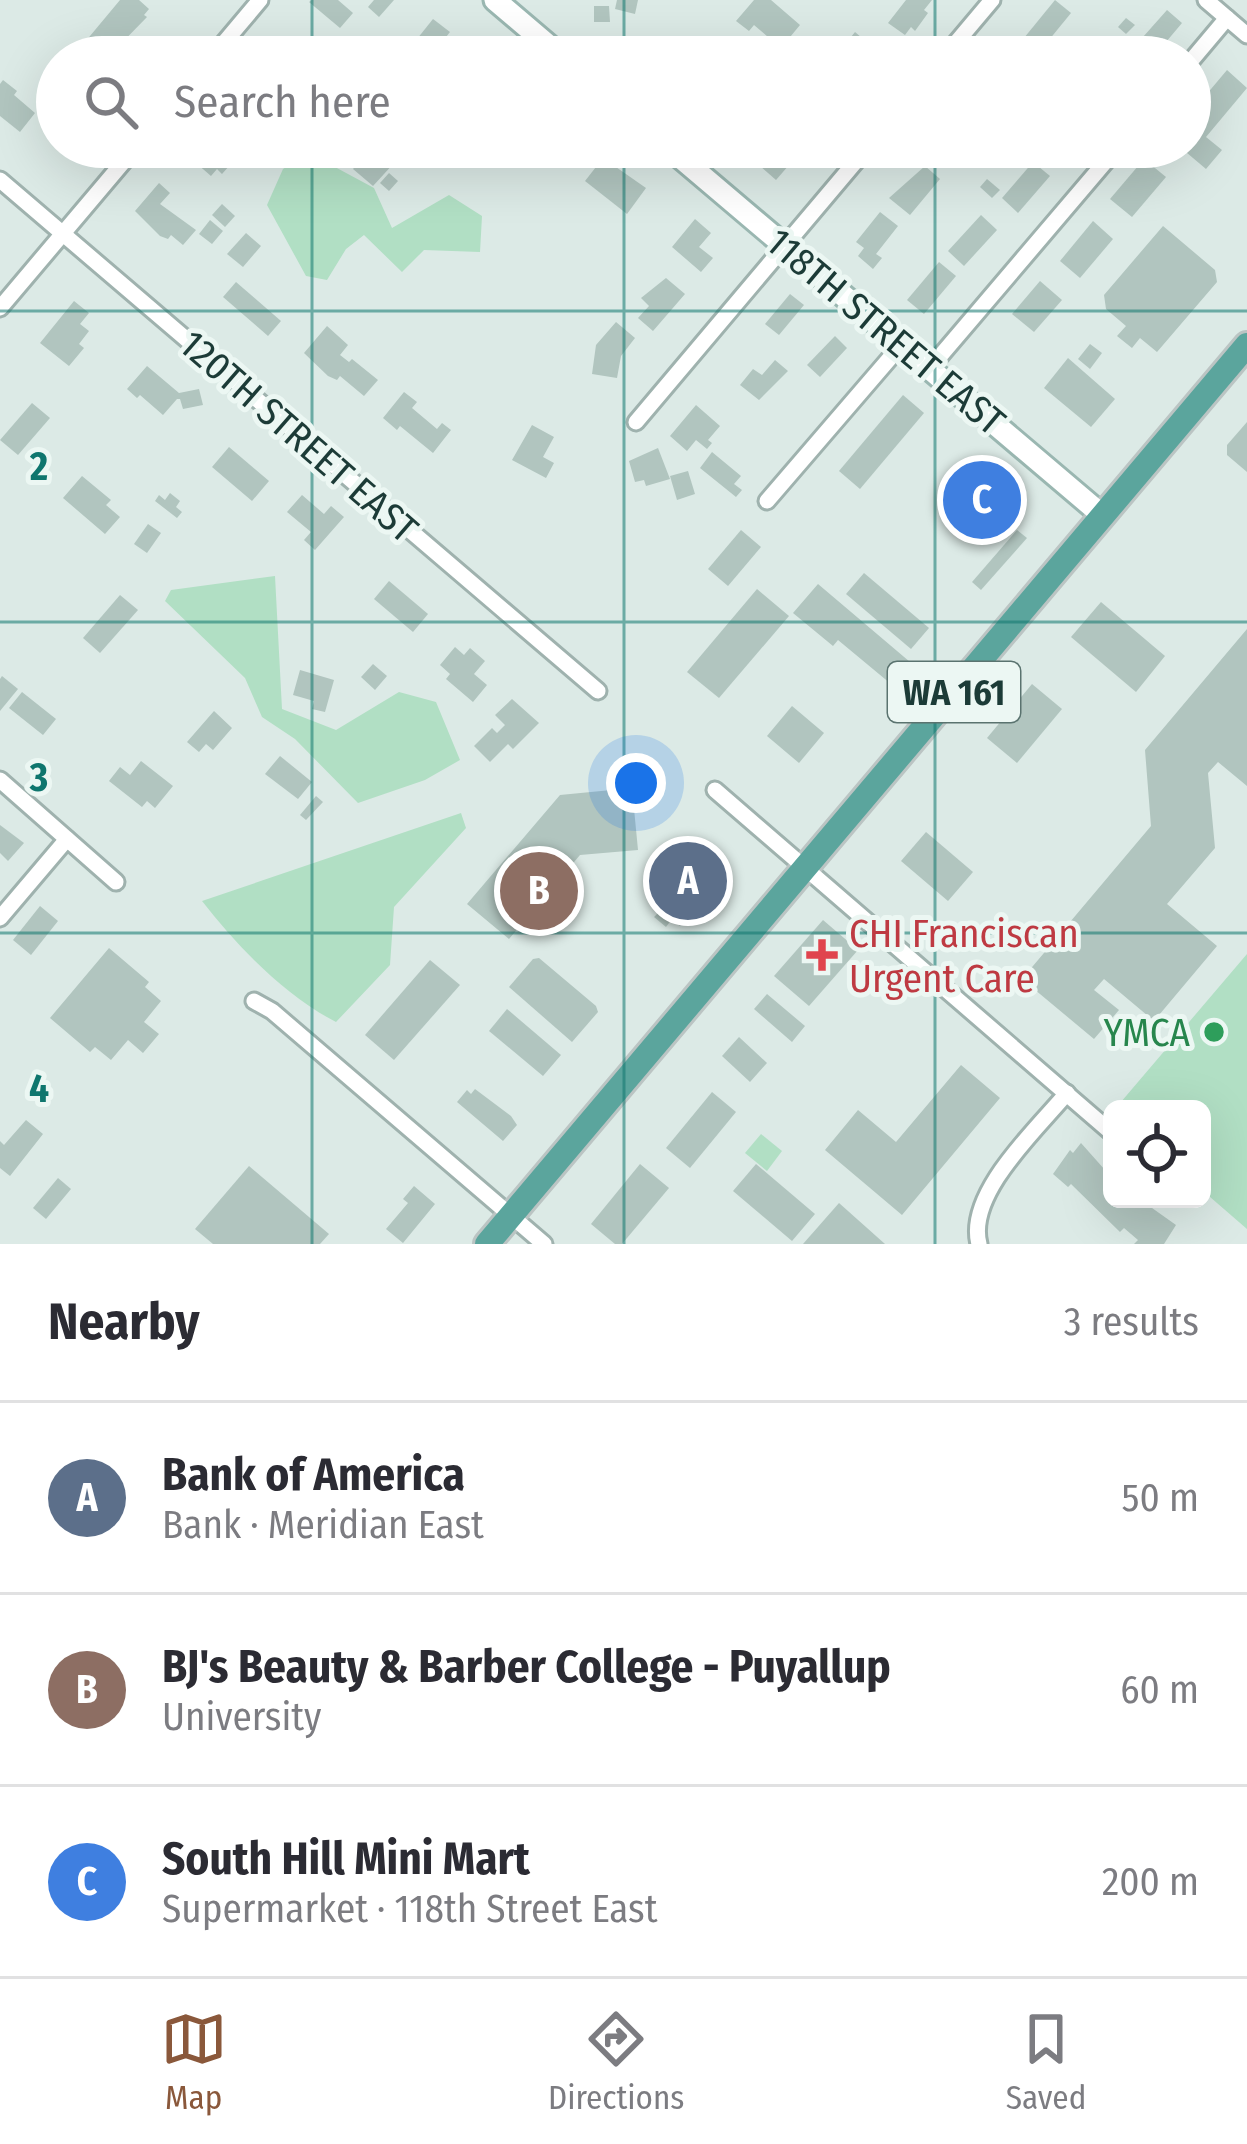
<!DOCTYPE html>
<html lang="en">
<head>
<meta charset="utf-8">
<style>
  :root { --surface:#fff; --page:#f2f2f3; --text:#2b2b33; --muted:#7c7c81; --line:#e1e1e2; --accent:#8a583b }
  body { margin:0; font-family:"Fira Sans Condensed",sans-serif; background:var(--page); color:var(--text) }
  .controls { position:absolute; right:36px; bottom:36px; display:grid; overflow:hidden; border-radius:18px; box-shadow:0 12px 48px #0002 }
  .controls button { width:108px; height:108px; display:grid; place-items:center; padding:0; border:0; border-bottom:3px solid var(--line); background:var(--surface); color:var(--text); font:60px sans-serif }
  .you { position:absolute; left:636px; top:783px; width:42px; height:42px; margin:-30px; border:9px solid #fff; border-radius:50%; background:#1a73e8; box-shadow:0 0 0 18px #1a73e833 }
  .badge { display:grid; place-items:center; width:78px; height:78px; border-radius:50%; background:var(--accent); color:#fff; font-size:39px; font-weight:700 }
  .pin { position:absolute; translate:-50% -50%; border:6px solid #fff; box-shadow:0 3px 12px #0006 }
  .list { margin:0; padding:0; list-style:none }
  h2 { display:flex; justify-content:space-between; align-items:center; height:156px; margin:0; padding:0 48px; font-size:51px }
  h2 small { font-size:39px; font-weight:400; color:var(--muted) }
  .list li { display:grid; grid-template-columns:78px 1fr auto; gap:36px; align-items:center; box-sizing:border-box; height:192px; padding:0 48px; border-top:3px solid var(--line) }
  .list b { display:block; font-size:45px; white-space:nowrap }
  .list p { margin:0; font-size:39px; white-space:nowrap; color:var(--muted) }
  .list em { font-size:39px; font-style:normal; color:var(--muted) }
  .icon { flex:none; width:66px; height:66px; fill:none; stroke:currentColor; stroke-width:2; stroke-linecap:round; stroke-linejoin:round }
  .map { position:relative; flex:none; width:1247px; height:1244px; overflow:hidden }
  .search { position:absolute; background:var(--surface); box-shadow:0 12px 48px #0002; left:36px; right:36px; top:36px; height:132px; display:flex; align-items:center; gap:30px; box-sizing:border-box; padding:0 42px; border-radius:66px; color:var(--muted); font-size:45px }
  .sheet { height:732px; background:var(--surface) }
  nav { display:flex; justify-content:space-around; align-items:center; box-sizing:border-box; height:168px; border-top:3px solid var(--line); background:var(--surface); font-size:33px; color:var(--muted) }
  nav a { display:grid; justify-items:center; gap:6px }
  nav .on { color:var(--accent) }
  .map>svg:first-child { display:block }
</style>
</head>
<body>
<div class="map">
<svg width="1247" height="1244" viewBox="0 0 1247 1244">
  <rect width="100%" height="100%" fill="#dceae6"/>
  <g fill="#b1dfc4">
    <path d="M309,153L374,188L392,228L449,195L482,216L480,252L424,250L402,272L364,235L346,249L327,280L306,276L267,205L283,169Z"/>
    <path d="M275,576L282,709L336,730L399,692L436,702L460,760L425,780L358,803L295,739L262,717L245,678L165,601L171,590Z"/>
    <path d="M461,813L466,828L394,907L390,965L336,1022C284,995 238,947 202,901Z"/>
    <path d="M1247,954V1229L1202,1190V1109H1115Z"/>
    <path d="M761,1134L782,1151L767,1171L745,1153Z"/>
  </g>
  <g fill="#b1c5bf">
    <path d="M120,0H139L149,9L144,15L147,17L108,57H103L85,42Z"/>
    <path d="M312,0H338L353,13L340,28L309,2Z"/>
    <path d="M374,0H394L379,17L368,7Z"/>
    <path d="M617,0H638L635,14L615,9Z"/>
    <path d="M754,0H771L800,25L776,54L763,43L768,37L754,25L749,31L736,21Z"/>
    <path d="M906,0H932L924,10L928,13L915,31L911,27L905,35L888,23Z"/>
    <path d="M1055,0L1071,13L1040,51L1024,38Z"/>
    <path d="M594,6H609L610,22H594Z"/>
    <path d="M1167,10L1182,23L1166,42L1162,38L1156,45L1159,48L1148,57L1135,46Z"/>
    <path d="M1126,18L1135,25L1126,34L1118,27Z"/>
    <path d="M433,19L450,32L434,52L417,39Z"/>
    <path d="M855,32L876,50L881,43L898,57H835Z"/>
    <path d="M316,36L332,49L326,57H295Z"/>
    <path d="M448,38L471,57L434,55Z"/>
    <path d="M1227,70L1247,88L1206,137L1222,150L1206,169L1180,147H1190V114Z"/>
    <path d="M3,80L17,91L14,95L35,113L20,132L0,116V84Z"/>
    <path d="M210,147H246L222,174L217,169L211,176L196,163Z"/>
    <path d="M372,147H379L395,162L373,186L353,169Z"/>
    <path d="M454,147H475L464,166L448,157Z"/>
    <path d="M774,147L803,149L776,180L759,165Z"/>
    <path d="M924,147H968L950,168Z"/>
    <path d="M1043,147H1065L1071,152L1061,163Z"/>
    <path d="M603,158L646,188L627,214L585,181Z"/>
    <path d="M1144,159L1166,177L1132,217L1110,199Z"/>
    <path d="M1033,162L1050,176L1018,213L1002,198Z"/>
    <path d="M925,166L940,179L910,215L889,198Z"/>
    <path d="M389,173L398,181L389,191L380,183Z"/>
    <path d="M987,179L1000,190L992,198L980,187Z"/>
    <path d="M159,183L170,193L160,204L196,230L183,245L171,235L168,239L160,236L135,211Z"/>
    <path d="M222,204L235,216L225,227L212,215Z"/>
    <path d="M880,212L898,226L876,254L882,258L873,269L858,256L864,248L856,242Z"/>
    <path d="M981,215L997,230L964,266L948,251Z"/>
    <path d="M695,219L711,233L699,247L713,258L701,272L672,247Z"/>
    <path d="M210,220L223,231L212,244L199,234Z"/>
    <path d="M1093,221L1113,239L1080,278L1060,261Z"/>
    <path d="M1163,226L1215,270L1217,282L1157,352L1140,338L1132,348L1117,336L1126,326L1106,309L1104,295Z"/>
    <path d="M246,233L261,246L243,267L227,254Z"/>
    <path d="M939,262L956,276L924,314L907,300Z"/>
    <path d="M666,278L685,294L653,331L638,318L649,306L641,298Z"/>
    <path d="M1040,281L1062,300L1034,332L1012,314Z"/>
    <path d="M236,282L281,321L268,336L223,297Z"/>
    <path d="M790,294L804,305L779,335L765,324Z"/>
    <path d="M74,301L89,313L80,324L89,331L79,344L84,348L69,366L40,343Z"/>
    <path d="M616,322L635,338L621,356L617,378L592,374L596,345Z"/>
    <path d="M327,326L348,345L340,355L349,362L352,359L378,380L364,396L340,376L337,380L328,376L304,353Z"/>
    <path d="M835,336L847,348L820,377L807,365Z"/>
    <path d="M1090,344L1102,353L1090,369L1078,359Z"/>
    <path d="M1068,358L1115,399L1091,427L1044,388Z"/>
    <path d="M775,360L788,371L759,400L740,385L753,369L762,375Z"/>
    <path d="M147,366L179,393L199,389L203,405L183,409L180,399H177L163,415L140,395L137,398L127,389Z"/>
    <path d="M404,392L417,402L412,408L437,429L442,423L451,430L433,453L400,426L397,430L383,418Z"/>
    <path d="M903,395L924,413L860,489L839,471Z"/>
    <path d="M32,403L50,418L18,455L0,440Z"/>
    <path d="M696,405L720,426L708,440L712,443L707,449L696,440L687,451L670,436Z"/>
    <path d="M1247,422V472L1227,455V445Z"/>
    <path d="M532,425L554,437L543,457L554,463L546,478L512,460Z"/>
    <path d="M229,447L269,481L252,501L212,467Z"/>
    <path d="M658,448L670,479L646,486L644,480L635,482L629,461Z"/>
    <path d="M712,452L741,476L734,484L742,490L736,497L700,468Z"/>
    <path d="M688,471L695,494L677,500L670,476Z"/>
    <path d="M987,471L1010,491L981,526L957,506L967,494L961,489L975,472L981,477Z"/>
    <path d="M82,476L111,500L106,505L120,517L105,534L63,498Z"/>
    <path d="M170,493L180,501L176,507L182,512L177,518L155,501L159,495L165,500Z"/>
    <path d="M302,495L324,514L331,506L344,517L315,550L304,540L311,532L287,512Z"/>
    <path d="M148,524L161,533L147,553L134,544Z"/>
    <path d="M741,530L761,547L728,586L708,569Z"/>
    <path d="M1017,530L1027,538L981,590L972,582Z"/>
    <path d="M864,573L929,628L911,649L846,594Z"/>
    <path d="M389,581L428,614L413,632L374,599Z"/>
    <path d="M818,584L910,662L891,684L838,640L833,646L793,613Z"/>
    <path d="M757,589L789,616L719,698L687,672Z"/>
    <path d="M120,595L138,610L100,653L83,638Z"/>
    <path d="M1101,602L1165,656L1136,692L1071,637Z"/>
    <path d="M1247,629V786L1218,762L1208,773L1215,848L1167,904L1217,946L1154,1021L1104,979L1094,990L1119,1010L1094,1039L1022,979L1151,826L1145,750Z"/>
    <path d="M455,647L464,655L470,648L485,661L474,674L487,685L473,702L446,679L450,674L440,665Z"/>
    <path d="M373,664L387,676L375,690L361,677Z"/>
    <path d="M300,670L334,680L325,712L312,709L314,701L293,695Z"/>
    <path d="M2,676L18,689L0,711V679Z"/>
    <path d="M1032,684L1062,709L1017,763L987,738Z"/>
    <path d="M22,692L56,719L43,735L9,708Z"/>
    <path d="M512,699L539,723L513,749L508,744L490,762L474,746L492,728L497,733L505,725L495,715Z"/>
    <path d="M792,706L824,733L799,763L767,736Z"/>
    <path d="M214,711L232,728L213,750L206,744L199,752L187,742Z"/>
    <path d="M280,756L312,782L298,799L265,774Z"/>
    <path d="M141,761L173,786L155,808L147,801L142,807L109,781L120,767L130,775Z"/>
    <path d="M632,788L638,850L580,855L509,939L467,904L560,795Z"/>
    <path d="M316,796L323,802L306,820L300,815Z"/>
    <path d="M0,825L24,843L8,861L0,853Z"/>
    <path d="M926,832L973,872L948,901L901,861Z"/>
    <path d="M696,845L723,868L694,902L698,905L680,926L672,919L666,927L654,917L661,910L654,895Z"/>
    <path d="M40,906L58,921L31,955L13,940Z"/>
    <path d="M823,920L858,950L809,1006L774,976Z"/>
    <path d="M109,948L149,982L145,987L161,1001L144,1022L159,1034L143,1053L128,1040L111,1060L95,1047L90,1052L50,1018Z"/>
    <path d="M539,958L596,1006L598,1012L572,1042L509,987L533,959Z"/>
    <path d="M430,960L460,985L394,1060L365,1035Z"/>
    <path d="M767,994L805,1026L792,1042L754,1009Z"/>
    <path d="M507,1009L561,1055L543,1076L489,1031Z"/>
    <path d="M739,1037L767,1063L750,1082L722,1056Z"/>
    <path d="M961,1065L1000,1098L902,1215L825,1150L858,1110L896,1142Z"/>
    <path d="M475,1089L511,1116L517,1125L503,1141L457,1102L467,1090L471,1094Z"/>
    <path d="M712,1092L736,1112L690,1168L666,1148Z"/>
    <path d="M26,1120L43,1134L10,1176L0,1168V1141L4,1145Z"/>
    <path d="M1081,1143L1105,1170L1108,1166L1112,1170V1199H1149L1145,1203L1176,1225L1164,1244H1134L1138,1240L1124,1228L1120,1232L1071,1184L1068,1187L1053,1174L1070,1150L1073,1153Z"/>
    <path d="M640,1164L669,1188L622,1244H615L591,1224Z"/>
    <path d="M756,1164L815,1214L792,1241L733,1191Z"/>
    <path d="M249,1166L329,1234L320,1244H213L195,1229Z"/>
    <path d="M58,1178L71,1189L46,1219L33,1208Z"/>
    <path d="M414,1186L435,1204L403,1243L386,1229L408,1203L403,1199Z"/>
    <path d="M839,1203L885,1244H803Z"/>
  </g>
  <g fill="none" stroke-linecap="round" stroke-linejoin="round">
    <g stroke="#9fb2ae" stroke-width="21">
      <g id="street">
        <path d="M1206,0L1247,35"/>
        <path d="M212,57L260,0"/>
        <path d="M944,57L992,0"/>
        <path d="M1190,62L1227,18"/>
        <path d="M0,180L598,691"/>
        <path d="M0,308L136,147"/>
        <path d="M930,368L1118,147"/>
        <path d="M636,422L868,147"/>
        <path d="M767,501L902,344"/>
        <path d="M0,780L116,882"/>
        <path d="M715,790L1112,1133"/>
        <path d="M0,918L67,839"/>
        <path d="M254,1001L272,1011L544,1244"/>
        <path d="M979,1244C966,1194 1036,1130 1067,1093"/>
      </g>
    </g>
    <g stroke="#9ab7b1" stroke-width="27">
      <g id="secondary">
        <path d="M495,0L562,57"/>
        <path d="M668,147L1102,515"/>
      </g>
    </g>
    <g stroke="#bbc4c3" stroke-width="30">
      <path id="primary" d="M487,1244L1247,345"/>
    </g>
    <use href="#street" stroke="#fff" stroke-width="15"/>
    <use href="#secondary" stroke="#fff" stroke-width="21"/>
    <use href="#primary" stroke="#5ba59d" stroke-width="24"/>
  </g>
  <path fill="none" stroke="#0f766e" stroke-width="3" stroke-opacity="0.55" d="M312,0V57M624,0V57M935,0V57M312,147V1244M624,147V1244M935,147V1244M0,311H1247M0,622H1247M0,933H1247"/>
  <path fill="#e0444e" stroke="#ecf7f3" stroke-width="4.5" d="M816 937h12v12h12v12h-12v12h-12v-12h-12v-12h12z"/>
  <circle fill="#2e9e5b" stroke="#ecf7f3" stroke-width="4.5" cx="1214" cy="1032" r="12"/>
  <g text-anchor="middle" stroke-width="10" stroke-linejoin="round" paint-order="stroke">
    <rect fill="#ecf7f3" stroke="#5a736f" stroke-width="3" x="888" y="662" width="132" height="60" rx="9"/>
    <g font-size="36" font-weight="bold" fill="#1c3b37">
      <text x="954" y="705">WA 161</text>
    </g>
    <g font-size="39" fill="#1c3b37" stroke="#ecf7f3">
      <text transform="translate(886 331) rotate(40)" y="14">118TH STREET EAST</text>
      <text transform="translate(299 436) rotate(41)" y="14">120TH STREET EAST</text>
    </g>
    <g font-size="39" fill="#be3a42" stroke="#ecf7f3" text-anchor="start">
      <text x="849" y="947">CHI Franciscan<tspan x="849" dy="45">Urgent Care</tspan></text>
    </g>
    <g font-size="39" fill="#27864d" stroke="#ecf7f3" text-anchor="end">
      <text x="1190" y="1046">YMCA</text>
    </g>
  </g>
  <g font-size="39" text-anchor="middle" font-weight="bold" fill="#0f766e" stroke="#ecf7f3" stroke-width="10" stroke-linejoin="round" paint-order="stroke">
    <text x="39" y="480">2</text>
    <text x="39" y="791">3</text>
    <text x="39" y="1102">4</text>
  </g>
</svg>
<div class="controls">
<button><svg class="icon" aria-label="locate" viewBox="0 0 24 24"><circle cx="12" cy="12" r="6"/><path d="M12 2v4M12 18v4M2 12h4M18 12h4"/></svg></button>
</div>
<div class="you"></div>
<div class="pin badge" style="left:688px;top:881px;background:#5c6f8a">A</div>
<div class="pin badge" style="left:539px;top:891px;background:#8d6e63">B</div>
<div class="pin badge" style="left:982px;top:500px;background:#3f7fe0">C</div>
<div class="search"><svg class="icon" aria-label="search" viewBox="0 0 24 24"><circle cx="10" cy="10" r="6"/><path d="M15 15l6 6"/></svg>Search here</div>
</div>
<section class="sheet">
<h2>Nearby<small>3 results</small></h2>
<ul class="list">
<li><span class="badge" style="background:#5c6f8a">A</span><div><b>Bank of America</b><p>Bank · Meridian East</p></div><em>50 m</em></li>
<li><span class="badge" style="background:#8d6e63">B</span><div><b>BJ's Beauty &amp; Barber College - Puyallup</b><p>University</p></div><em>60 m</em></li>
<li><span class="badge" style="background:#3f7fe0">C</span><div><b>South Hill Mini Mart</b><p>Supermarket · 118th Street East</p></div><em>200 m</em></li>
</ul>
</section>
<nav>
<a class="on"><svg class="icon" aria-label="map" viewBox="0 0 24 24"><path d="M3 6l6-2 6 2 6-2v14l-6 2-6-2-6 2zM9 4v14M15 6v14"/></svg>Map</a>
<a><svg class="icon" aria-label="directions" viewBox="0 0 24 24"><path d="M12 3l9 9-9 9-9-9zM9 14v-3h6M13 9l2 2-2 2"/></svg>Directions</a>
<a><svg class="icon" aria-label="saved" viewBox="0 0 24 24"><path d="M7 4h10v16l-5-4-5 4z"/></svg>Saved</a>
</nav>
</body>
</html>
